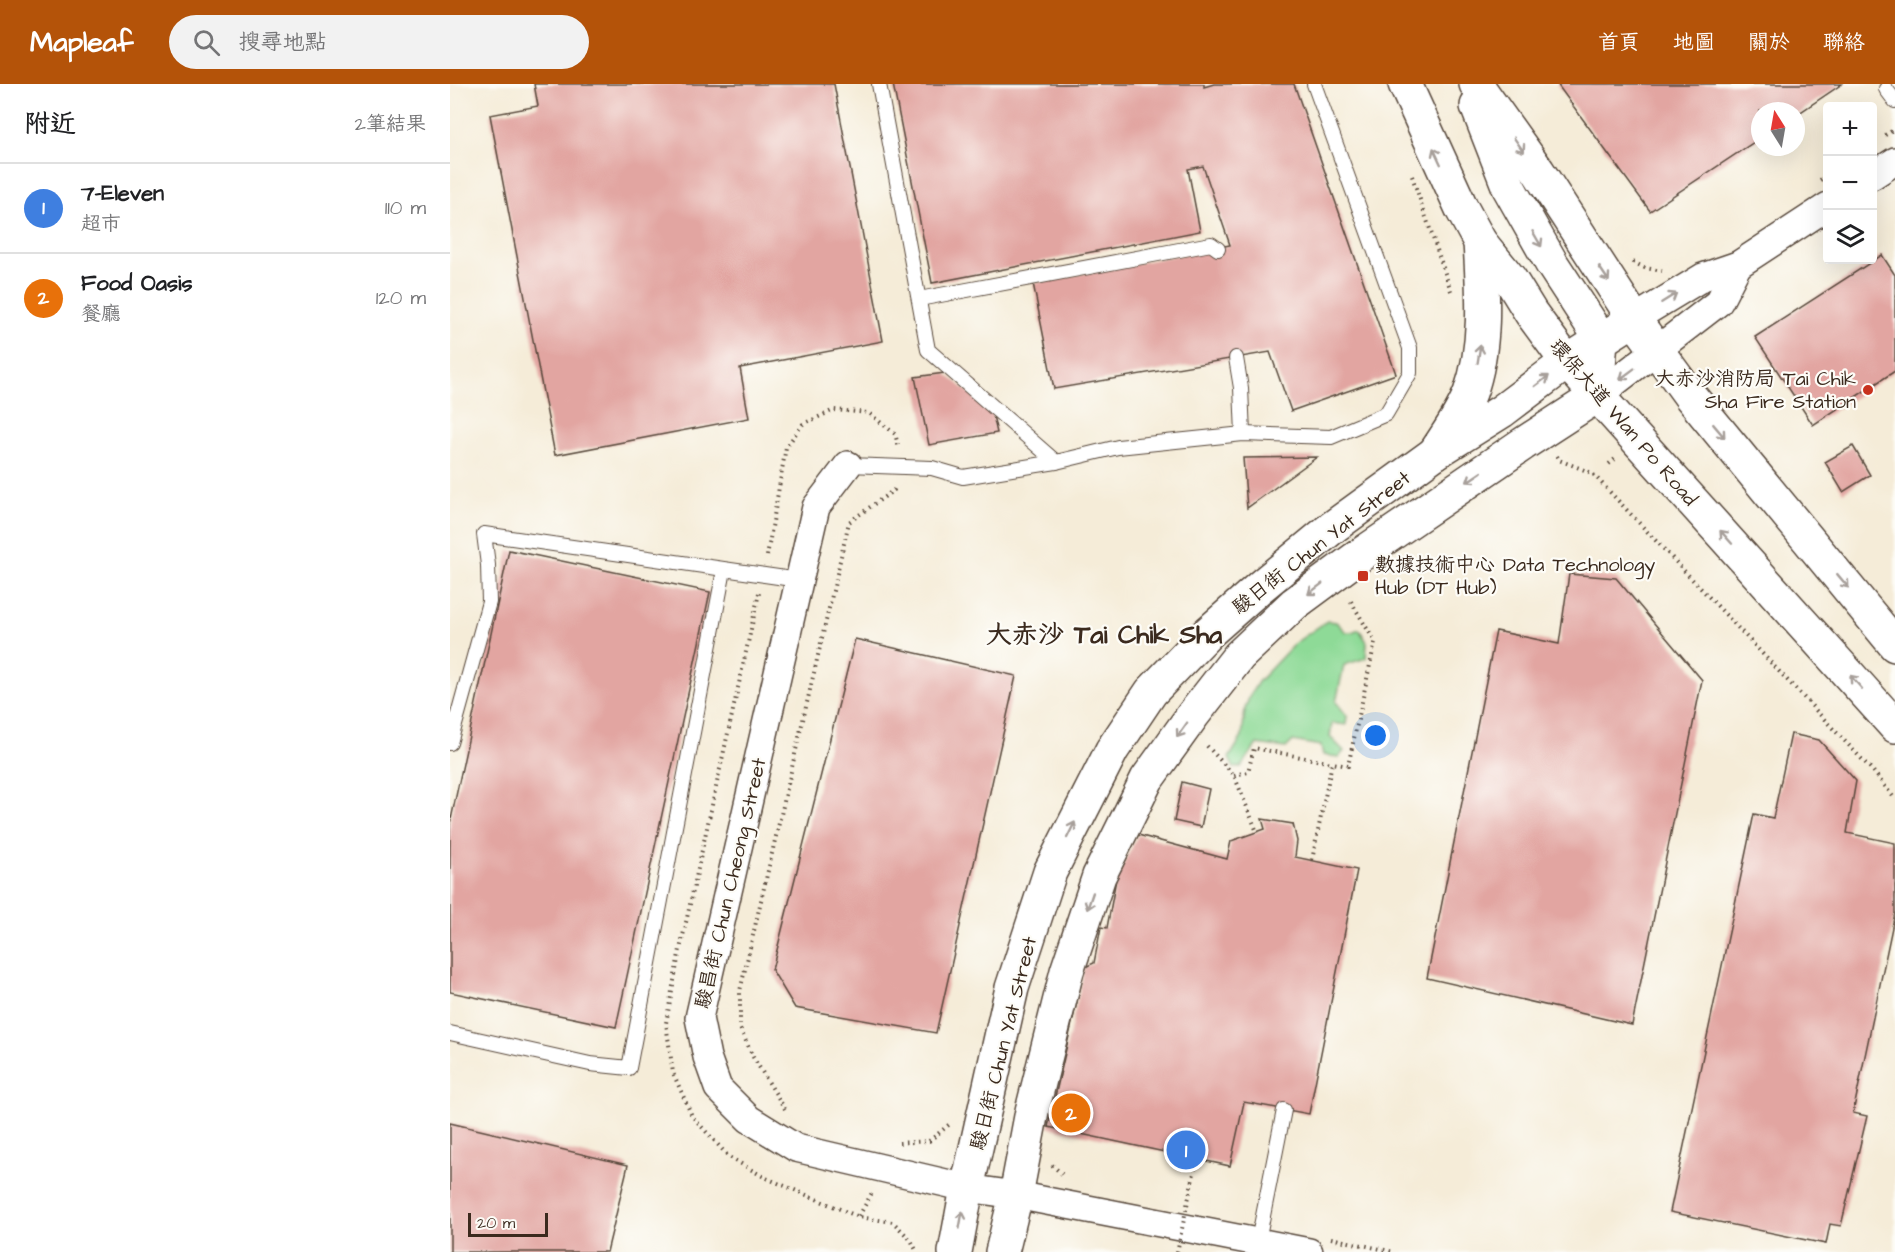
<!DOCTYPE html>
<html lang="zh-TW">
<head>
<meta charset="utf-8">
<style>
  :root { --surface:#fff; --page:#f2f2f2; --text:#202124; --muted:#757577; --line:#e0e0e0; --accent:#b45309 }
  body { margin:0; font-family:"Architects Daughter","LXGW WenKai TC",sans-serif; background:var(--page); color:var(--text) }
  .controls { position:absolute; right:18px; top:18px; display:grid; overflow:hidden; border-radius:6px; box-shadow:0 6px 24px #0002 }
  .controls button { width:54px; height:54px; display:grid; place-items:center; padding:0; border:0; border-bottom:2px solid var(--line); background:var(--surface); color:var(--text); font:30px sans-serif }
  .compass { position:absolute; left:1301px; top:18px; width:54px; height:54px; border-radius:50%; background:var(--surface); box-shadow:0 6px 24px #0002; rotate:349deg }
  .scale { position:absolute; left:18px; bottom:15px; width:80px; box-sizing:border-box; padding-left:6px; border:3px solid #3b2a1e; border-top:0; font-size:16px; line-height:21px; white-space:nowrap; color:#3b2a1e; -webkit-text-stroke:4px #fdfcf7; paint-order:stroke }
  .you { position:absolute; left:926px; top:652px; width:21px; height:21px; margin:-15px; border:4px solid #fff; border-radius:50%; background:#1a73e8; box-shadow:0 0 0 9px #1a73e833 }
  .badge { display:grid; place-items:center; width:39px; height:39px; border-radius:50%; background:var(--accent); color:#fff; font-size:20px; font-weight:700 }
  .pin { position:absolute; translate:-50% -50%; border:3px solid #fff; box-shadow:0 2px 6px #0006 }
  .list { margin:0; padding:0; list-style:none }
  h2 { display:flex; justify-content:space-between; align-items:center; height:78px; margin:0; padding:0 24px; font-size:26px }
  h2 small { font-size:20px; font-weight:400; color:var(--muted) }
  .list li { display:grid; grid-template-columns:39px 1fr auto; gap:18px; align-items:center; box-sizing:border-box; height:90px; padding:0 24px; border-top:2px solid var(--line) }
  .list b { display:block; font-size:22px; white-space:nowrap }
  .list p { margin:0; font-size:20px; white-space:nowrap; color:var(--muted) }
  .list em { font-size:20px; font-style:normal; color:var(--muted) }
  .icon { flex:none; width:33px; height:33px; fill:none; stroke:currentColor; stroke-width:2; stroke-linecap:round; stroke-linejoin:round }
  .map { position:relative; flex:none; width:1445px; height:1168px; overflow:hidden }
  header { display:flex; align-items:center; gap:36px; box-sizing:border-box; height:84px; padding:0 30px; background:var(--accent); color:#fff }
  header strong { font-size:28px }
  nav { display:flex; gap:33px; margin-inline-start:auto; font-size:21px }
  .search { width:420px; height:54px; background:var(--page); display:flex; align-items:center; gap:15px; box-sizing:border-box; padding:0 21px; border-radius:33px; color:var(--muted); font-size:22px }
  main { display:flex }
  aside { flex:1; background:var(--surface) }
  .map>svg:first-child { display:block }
</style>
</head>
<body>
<header>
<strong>Mapleaf</strong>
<div class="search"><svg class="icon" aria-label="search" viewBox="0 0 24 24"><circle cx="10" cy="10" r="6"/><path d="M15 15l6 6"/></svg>搜尋地點</div>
<nav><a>首頁</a><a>地圖</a><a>關於</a><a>聯絡</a></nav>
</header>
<main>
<aside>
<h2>附近<small>2筆結果</small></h2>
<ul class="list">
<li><span class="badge" style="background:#3f7fe0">1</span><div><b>7-Eleven</b><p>超市</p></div><em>110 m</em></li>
<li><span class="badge" style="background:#e8710a">2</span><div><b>Food Oasis</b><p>餐廳</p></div><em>120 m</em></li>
</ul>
</aside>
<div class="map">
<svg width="1445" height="1168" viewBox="0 0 1445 1168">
  <rect width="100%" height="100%" fill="#fdfcf7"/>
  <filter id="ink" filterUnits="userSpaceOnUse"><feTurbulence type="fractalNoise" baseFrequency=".0167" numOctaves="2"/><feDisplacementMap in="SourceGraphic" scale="12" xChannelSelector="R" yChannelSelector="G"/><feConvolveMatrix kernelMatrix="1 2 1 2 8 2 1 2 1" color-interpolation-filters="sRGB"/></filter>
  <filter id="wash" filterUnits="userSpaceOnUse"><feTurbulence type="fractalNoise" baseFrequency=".008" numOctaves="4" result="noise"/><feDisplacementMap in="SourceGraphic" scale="24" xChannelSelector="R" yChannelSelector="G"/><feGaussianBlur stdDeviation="1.35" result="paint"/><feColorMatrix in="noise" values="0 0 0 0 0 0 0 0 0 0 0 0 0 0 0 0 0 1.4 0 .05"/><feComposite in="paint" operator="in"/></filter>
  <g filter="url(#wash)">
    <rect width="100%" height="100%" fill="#f5ecd8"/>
    <path fill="#8eda97" stroke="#64825a" stroke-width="1.5" d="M877,537L886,538L896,548H902L909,545L917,558L916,574L894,581L886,618L897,632L896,641L882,639L880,653L894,667L889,673L873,671L871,662L843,657L836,664L807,660L791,683L784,684L779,674L792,653L795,625L800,611L808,598L845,559Z"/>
    <g id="blocks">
      <g fill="#e2a5a1">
        <path d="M84,0H384L433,257L290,284L299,334L105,371L40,31L88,22Z"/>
        <path d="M443,0H754V3L764,0H844L946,290L841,327L820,268L604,305L583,199L780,161L753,82L738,85L750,147L482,199Z"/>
        <path d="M1107,0H1392L1346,31V27H1310V54L1200,127Z"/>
        <path d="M1432,171L1445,191V287L1363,341L1305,253Z"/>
        <path d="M495,289L542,327L547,349L479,361L465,293Z"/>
        <path d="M1403,362L1420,391L1393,408L1375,378Z"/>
        <path d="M867,373L797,424L793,374Z"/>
        <path d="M59,466L260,508L166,943L0,908V740Z"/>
        <path d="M1119,490L1166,494L1252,596L1182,941L977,894L1046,547L1109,560Z"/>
        <path d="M405,555L566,592L486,949L345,924L322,886Z"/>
        <path d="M1341,650L1369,656L1406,697L1397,749L1445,759V829L1403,1029L1417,1032L1391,1142L1380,1140L1376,1160L1220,1128L1304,730L1323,734Z"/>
        <path d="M732,698L759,705L751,743L724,737Z"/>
        <path d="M812,735L843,740L847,757L845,773L907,786L859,1030L794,1018L780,1082L598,1043L635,883L644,879L651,843L657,844L666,795L688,751L777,775L781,757L815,745Z"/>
        <path d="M0,1039L178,1081L157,1168H0Z"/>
      </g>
    </g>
  </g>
  <g filter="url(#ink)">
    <use href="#blocks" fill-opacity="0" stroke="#57473a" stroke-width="1.5"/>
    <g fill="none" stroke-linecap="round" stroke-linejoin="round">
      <g stroke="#57473a" stroke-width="16">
        <g id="service">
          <path d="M429,0L478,266L606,378"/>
          <path d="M1436,5L1445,17"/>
          <path d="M469,215L761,160L768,165"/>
          <path d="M786,274L791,304L793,350"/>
          <path d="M398,381L482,384L513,393L606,378L668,363L793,350L881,353L936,330L960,289V264L864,0"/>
          <path d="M0,659L39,518L38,481L34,450L349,496"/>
          <path d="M0,949L140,980L179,984L274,486"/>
          <path d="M808,1157L834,1026"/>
        </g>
      </g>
      <g stroke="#57473a" stroke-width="30">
        <g id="minor">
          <path d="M1422,92L1445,77"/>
          <path d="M1184,235L1253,193L1288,181L1378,122"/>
          <path d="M1147,312L1269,218L1288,181"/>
          <path d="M398,381L366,423L249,934L257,973L268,1004L299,1035L346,1064L517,1104L566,1111L859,1168"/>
        </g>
      </g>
      <g stroke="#57473a" stroke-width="36">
        <g id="tertiary">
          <path d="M505,1168L517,1104L562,904L600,788L662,666L701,608L758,549L810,503L883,443L985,369L1052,327L1117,278L1184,235"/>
          <path d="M552,1168L566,1111L582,1027L617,887L649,792L697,695L743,631L789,572L844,520L909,472L1073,360L1147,312"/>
        </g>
      </g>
      <g stroke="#57473a" stroke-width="36">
        <g id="secondary">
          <path d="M955,0L1012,125L1030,158L1060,195L1081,229L1117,278L1445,642"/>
          <path d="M1026,0L1088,87L1184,235L1241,313L1445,561"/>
          <path d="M1027,22L1059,104L1102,180L1151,255L1147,312"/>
          <path d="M985,369C997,350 1012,330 1020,309C1037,262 1033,208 1030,158"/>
        </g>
      </g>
      <g stroke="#57473a" stroke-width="4" stroke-dasharray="1.5 4.5" stroke-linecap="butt">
        <path d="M1435,51L1445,45"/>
        <path d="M962,92L1001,207"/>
        <path d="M1370,96L1378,91"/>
        <path d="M1183,178L1195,184L1212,187"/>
        <path d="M1107,372L1109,376L1142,389L1423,687L1445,715"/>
        <path d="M1159,380L1165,375"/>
        <path d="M317,472L336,363L353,340L384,326L419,329L445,350L449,364"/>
        <path d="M309,509L229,870L216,939L223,989L242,1032L279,1073L316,1094L409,1133L443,1138L461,1156L467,1168"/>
        <path d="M757,662L784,691L807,748"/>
        <path d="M784,691L798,688L804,664L882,679"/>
        <path d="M862,776L882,679L898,682L925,558L899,514"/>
        <path d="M335,1025L303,973L290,944V907L399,438L444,406L446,402"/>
        <path d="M449,1059L479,1057L501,1039"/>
        <path d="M602,1081L614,1092"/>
        <path d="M409,1132L423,1107"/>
        <path d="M881,1154L944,1168"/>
      </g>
      <use href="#service" stroke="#fff" stroke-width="14"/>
      <use href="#minor" stroke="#fff" stroke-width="27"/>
      <use href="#tertiary" stroke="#fff" stroke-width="33"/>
      <use href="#secondary" stroke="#fff" stroke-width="33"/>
      <path stroke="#57473a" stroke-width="4" stroke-dasharray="1.5 4.5" stroke-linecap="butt" d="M727,1168L749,1066"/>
    </g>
    <defs><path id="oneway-shaft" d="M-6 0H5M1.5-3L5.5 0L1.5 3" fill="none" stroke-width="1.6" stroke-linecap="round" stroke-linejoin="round" transform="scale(1.5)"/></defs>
    <g stroke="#a79f9a">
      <use href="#oneway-shaft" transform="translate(1069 61) rotate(55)"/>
      <use href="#oneway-shaft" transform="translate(987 72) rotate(-115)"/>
      <use href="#oneway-shaft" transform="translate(1087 155) rotate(60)"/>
      <use href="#oneway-shaft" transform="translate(1154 190) rotate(56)"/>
      <use href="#oneway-shaft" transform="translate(1219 214) rotate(-32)"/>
      <use href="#oneway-shaft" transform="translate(1029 270) rotate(-81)"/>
      <use href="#oneway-shaft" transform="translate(1177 290) rotate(143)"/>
      <use href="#oneway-shaft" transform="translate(1092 297) rotate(-37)"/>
      <use href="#oneway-shaft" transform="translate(1269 347) rotate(50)"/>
      <use href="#oneway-shaft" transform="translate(1024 393) rotate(146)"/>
      <use href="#oneway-shaft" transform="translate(1276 453) rotate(-132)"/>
      <use href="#oneway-shaft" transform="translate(1393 497) rotate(50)"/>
      <use href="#oneway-shaft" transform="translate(865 505) rotate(143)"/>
      <use href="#oneway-shaft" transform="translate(1406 598) rotate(-132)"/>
      <use href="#oneway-shaft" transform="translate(732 646) rotate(125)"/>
      <use href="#oneway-shaft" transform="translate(621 746) rotate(-64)"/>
      <use href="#oneway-shaft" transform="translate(640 817) rotate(109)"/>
      <use href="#oneway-shaft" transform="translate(511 1136) rotate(-80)"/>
    </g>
  </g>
  <g fill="#c8321e" stroke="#fdfcf7" stroke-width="2">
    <circle cx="1418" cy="306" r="6"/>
    <rect x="907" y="486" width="12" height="12" rx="3"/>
  </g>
  <g text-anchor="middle" stroke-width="4.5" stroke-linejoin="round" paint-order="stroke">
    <g font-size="20" fill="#3b2a1e" stroke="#fdfcf7" text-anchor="end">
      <text x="1406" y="301">大赤沙消防局 Tai Chik<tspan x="1406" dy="23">Sha Fire Station</tspan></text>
      <text x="925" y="487" text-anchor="start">數據技術中心 Data Technology<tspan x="925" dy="23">Hub (DT Hub)</tspan></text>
    </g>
    <g font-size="20" fill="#3b2a1e" stroke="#fdfcf7">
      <text transform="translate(1174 338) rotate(49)" y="7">環保大道 Wan Po Road</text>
      <text transform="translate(871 458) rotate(-38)" y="7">駿日街 Chun Yat Street</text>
      <text transform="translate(280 799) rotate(-77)" y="7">駿昌街 Chun Cheong Street</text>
      <text transform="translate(553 959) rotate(-76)" y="7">駿日街 Chun Yat Street</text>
    </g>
    <g font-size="26" font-weight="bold" fill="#3b2a1e" stroke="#fdfcf7">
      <text x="654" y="559">大赤沙 Tai Chik Sha</text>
    </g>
  </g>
</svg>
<div class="controls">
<button>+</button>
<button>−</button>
<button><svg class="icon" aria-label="layers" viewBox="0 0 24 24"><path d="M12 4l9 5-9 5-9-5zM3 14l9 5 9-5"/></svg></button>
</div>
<svg class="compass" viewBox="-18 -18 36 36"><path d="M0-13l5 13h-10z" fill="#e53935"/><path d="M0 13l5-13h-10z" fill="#757577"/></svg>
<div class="scale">20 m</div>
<div class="you"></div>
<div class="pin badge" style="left:736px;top:1066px;background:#3f7fe0">1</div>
<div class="pin badge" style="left:621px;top:1029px;background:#e8710a">2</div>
</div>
</main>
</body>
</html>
